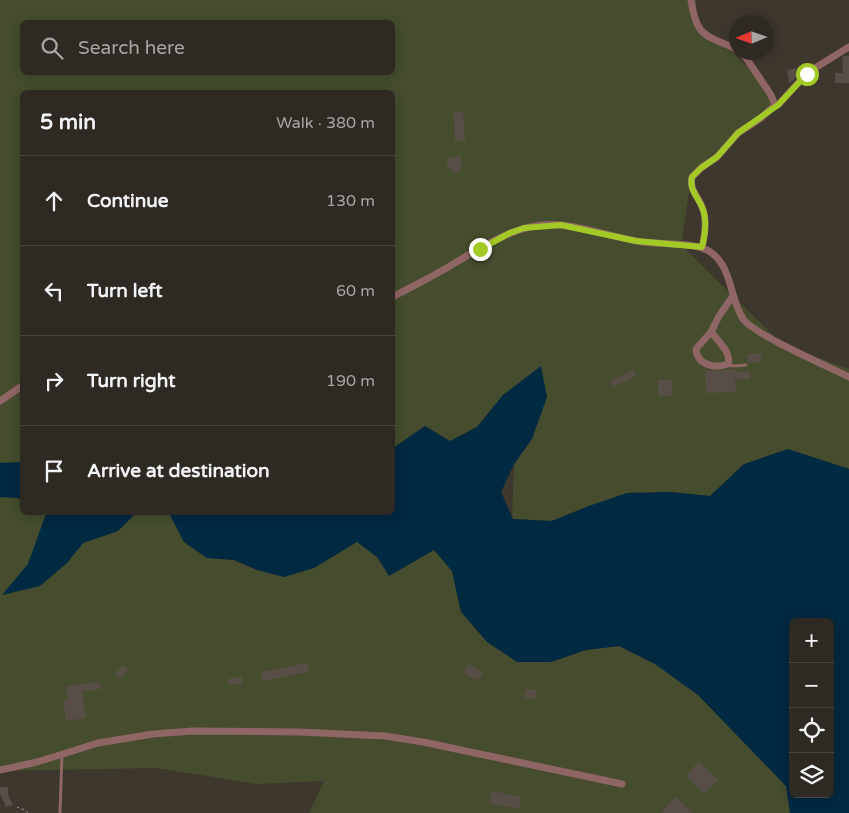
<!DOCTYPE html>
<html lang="en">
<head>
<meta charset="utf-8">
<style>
  :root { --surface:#2e2922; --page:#3a352f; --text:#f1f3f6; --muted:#a7a6a5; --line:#494540 }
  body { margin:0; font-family:"Varela Round",sans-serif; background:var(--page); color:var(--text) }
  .controls { position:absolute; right:15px; bottom:15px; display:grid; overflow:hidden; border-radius:8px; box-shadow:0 2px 12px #0003 }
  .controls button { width:45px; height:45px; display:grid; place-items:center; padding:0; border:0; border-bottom:1px solid var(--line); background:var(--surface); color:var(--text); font:25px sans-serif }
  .compass { position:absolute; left:729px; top:15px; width:45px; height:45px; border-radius:50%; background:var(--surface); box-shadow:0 2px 12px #0003; rotate:268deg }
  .stop { position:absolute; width:15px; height:15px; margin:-11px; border:4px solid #a3c927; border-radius:50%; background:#fff }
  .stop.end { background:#a3c927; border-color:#fff; box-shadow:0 1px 5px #0008 }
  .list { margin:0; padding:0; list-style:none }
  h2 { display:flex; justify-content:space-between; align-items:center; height:65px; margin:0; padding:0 20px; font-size:21px }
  h2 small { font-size:16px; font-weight:400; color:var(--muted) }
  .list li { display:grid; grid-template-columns:32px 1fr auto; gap:15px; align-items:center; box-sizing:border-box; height:90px; padding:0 20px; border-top:1px solid var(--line) }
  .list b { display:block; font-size:19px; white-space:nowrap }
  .list em { font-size:16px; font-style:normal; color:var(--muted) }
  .icon { flex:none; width:28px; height:28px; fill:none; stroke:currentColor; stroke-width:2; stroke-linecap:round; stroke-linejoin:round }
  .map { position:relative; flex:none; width:849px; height:813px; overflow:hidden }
  .search { position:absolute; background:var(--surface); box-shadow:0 2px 12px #0003; left:20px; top:20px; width:375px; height:55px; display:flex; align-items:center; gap:12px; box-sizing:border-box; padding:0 18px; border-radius:8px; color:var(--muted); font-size:19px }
  .panel { position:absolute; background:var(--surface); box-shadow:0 2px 12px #0003; left:20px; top:90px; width:375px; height:425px; border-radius:8px }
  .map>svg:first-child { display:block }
</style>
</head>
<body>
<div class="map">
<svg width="849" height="813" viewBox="0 0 849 813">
  <rect width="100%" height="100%" fill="#3d372e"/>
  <g fill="#454d2e" fill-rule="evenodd">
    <path d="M0,0H696V21L721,41L763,82L775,105L727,143L691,181L681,245L783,345L849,369V469L835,464H744L710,496L671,492L627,493L589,506L551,521L512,519L514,464L532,439L503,395L477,427L450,442L425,426L393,448L392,92H22V462L0,463ZM22,22H392V72H22Z"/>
    <path d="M0,497L18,498L22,501V512L46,514L28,564L3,594L67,563L83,543L118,531L136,513H166L170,515L184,542L207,558L234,560L257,570L314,568L357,541L377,557L434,550L452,571L461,612L551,662L586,650L619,646L655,664L698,695L786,786L790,813H309L324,781L256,784L157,768L0,771Z"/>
  </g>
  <g fill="#002942" fill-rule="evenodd">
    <path d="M541,366L547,397L532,439L514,464L501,492L513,519L552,521L589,506L627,493L671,492L710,496L744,464L788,449L849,469V813H790L786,786L698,695L655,664L619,646L586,650L551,662H517L487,642L461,612L452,571L434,550L389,576L377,557L357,542L314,568L284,577L257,570L234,560L207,558L184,542L170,515L166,513L392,512L393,448L425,426L450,441L477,427L503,395ZM793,622H830V794H793Z"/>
    <path d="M22,462V501L18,498L0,497V463Z"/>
    <path d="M44,513H136L118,531L83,543L67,563L40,586L2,595L28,564L46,514Z"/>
  </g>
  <g fill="#584e48">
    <path d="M844,56H849V83H835V73H843L842,58Z"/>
    <path d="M796,68L797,76L791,82L789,83L787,70Z"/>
    <path d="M454,112H463L465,141H455Z"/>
    <path d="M460,155L463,165L460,166L461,172L453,173L452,168L449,169L446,159Z"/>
    <path d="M761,353L762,362L748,363V354Z"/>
    <path d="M730,369H736V372L750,371V379H735L736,392L706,393L705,370L718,371Z"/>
    <path d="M633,370L636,374L628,381L627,380L613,387L610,381Z"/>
    <path d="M658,380H672V396L658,395Z"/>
    <path d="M307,663L309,672L263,681L261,672Z"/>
    <path d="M468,664L483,673L478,681L463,672Z"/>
    <path d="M123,665L128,669L120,679L115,674Z"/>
    <path d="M242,677V684L228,685V679Z"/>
    <path d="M100,682L101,689L82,691L86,718L66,721L63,700H68L66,686Z"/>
    <path d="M525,689L537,690L536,699L524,698Z"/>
    <path d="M699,761L718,780L704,794L686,776Z"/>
    <path d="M0,787H8V795L13,805L6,807L0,793Z"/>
    <path d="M492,791L521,797L519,809L489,803Z"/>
    <path d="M675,797L693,813H661Z"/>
  </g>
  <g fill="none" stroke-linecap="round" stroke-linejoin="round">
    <path stroke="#98948d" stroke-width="1" stroke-dasharray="2.5 2.5" stroke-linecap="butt" d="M17,807L25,810L28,813"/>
    <g stroke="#906565" stroke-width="3">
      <path d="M728,365L734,366L746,365"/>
      <path d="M60,813L62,754"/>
    </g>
    <g stroke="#906565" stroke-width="7">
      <path d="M691,0C697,39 705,34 736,49"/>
      <path d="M775,105H778L807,73L849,47"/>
      <path d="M702,247C705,235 707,219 702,207C698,196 689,189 692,177L701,168L717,157L738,133L761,118L775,105L771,95L742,52"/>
      <path d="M392,297C412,287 431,277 450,266C484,246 519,221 561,225C589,228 616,238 643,242C663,245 698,241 713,254C732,269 730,299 743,319C755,335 827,366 849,377"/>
      <path d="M711,332C718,341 732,353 728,364C715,369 697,365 696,349L711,332L719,316L733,296"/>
      <path d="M0,401L22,386"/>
      <path d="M0,770L37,762L98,743L153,734L193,731L299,732L385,736L423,742L622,784"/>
    </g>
  </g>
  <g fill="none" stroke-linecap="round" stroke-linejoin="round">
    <path stroke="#a3c927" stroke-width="6" d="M480,249L510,233L524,228L561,225L636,241L702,247C705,235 707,218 702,207C697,196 689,189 692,177L701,168L717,157L738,133L778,105L807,74"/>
  </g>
</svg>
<div class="controls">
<button>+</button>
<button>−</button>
<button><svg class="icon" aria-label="locate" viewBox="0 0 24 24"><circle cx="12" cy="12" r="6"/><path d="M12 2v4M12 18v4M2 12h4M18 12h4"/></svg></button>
<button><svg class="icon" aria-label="layers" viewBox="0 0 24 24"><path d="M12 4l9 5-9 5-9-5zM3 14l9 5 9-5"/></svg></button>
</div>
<svg class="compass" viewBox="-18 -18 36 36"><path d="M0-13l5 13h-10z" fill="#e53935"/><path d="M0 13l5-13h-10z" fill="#a7a6a5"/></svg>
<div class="stop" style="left:807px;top:74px"></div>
<div class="stop end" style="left:480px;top:249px"></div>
<div class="search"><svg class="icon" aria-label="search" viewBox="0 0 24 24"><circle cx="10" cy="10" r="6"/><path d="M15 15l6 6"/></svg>Search here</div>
<section class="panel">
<h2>5 min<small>Walk · 380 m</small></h2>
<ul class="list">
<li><svg class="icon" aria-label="ahead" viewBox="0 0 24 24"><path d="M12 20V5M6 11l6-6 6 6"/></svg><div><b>Continue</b></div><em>130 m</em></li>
<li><svg class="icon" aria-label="left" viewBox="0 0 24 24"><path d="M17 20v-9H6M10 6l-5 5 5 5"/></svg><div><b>Turn left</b></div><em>60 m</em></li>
<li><svg class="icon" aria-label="right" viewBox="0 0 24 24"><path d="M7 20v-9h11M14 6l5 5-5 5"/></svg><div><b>Turn right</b></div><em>190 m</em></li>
<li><svg class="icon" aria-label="arrive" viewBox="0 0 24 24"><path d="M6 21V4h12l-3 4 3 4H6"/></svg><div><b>Arrive at destination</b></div></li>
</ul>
</section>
</div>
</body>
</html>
